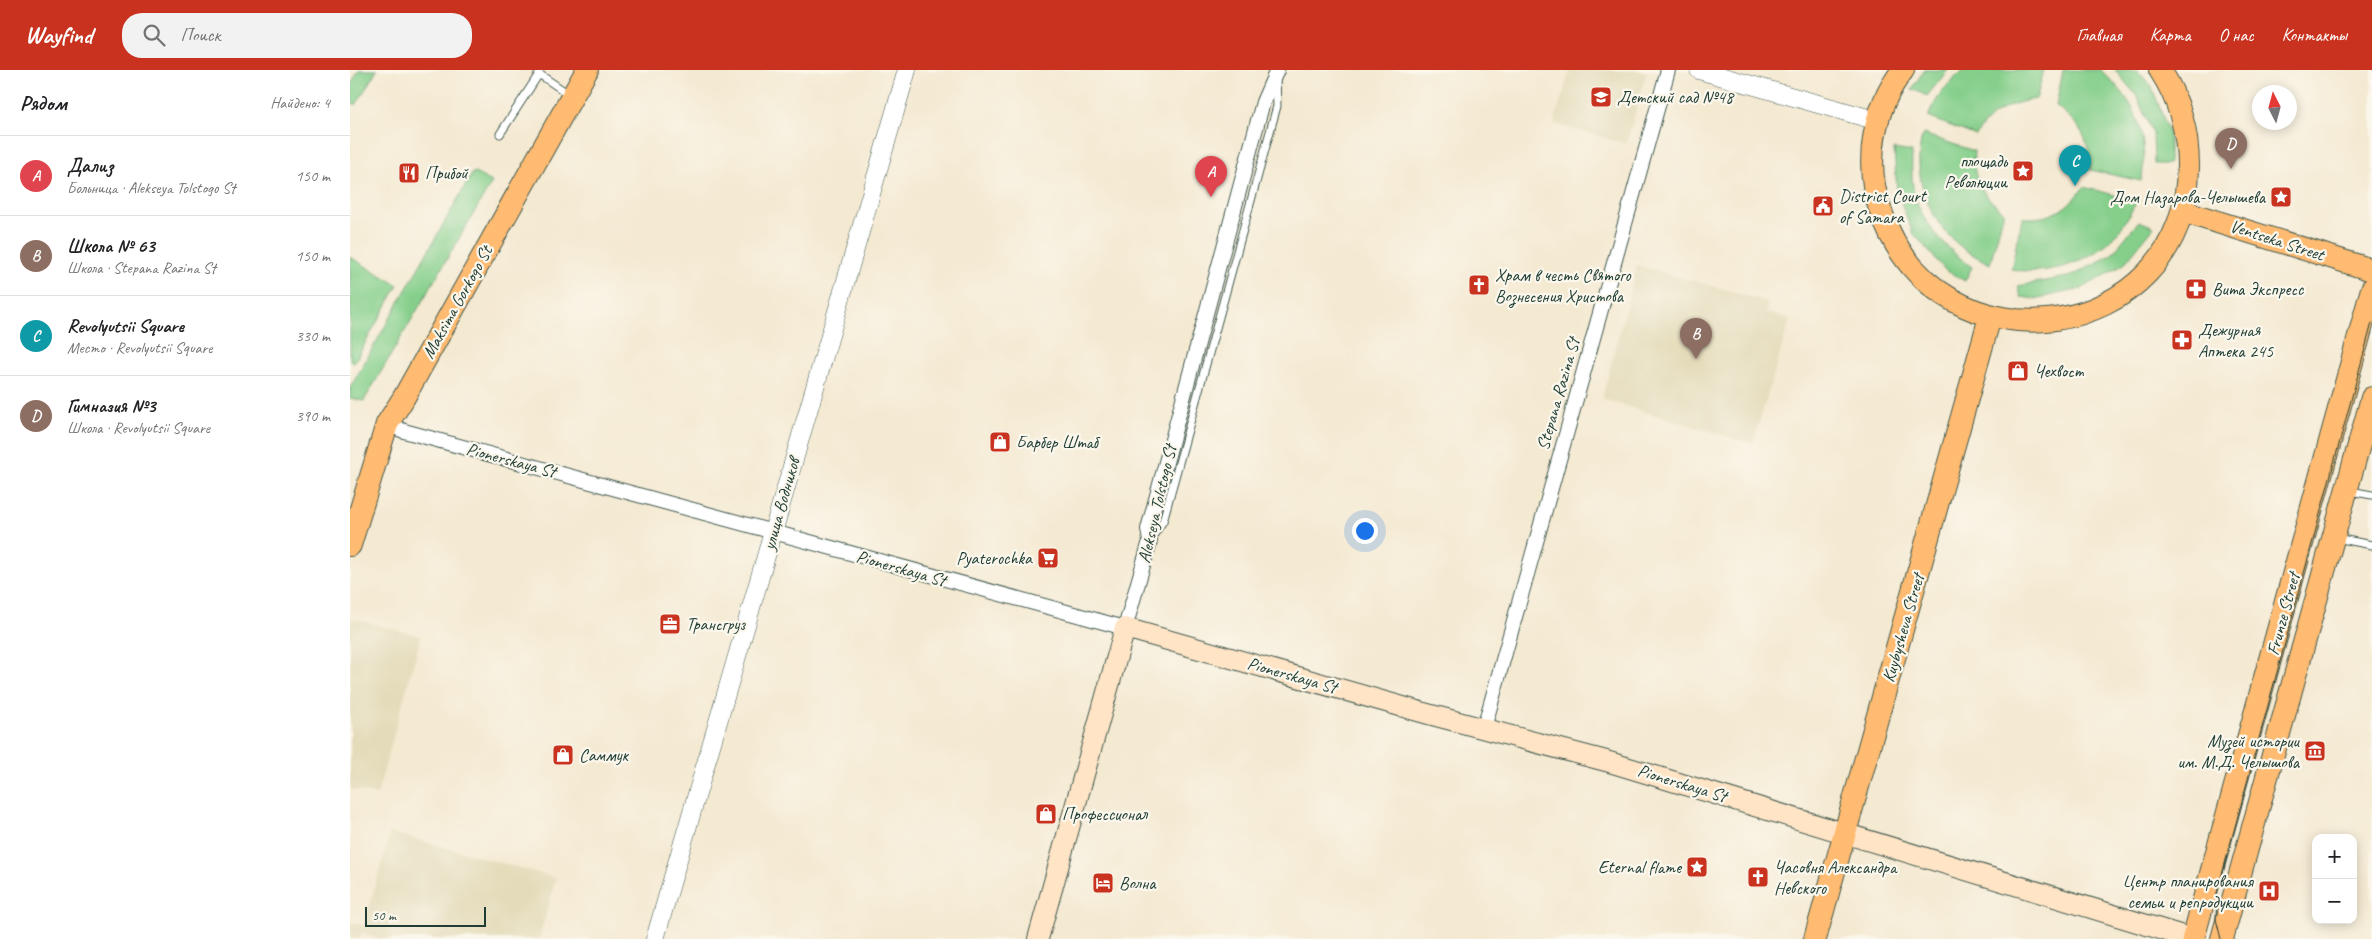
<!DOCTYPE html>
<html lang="ru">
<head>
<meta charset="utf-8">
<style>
  :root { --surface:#fff; --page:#f2f2f2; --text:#202124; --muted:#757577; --line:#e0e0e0; --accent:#c8321e }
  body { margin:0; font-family:Caveat,sans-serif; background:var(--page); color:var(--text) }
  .controls { position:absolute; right:15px; bottom:15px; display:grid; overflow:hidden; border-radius:10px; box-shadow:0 2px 12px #0003 }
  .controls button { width:45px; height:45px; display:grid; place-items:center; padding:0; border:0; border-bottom:1px solid var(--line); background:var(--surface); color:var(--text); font:25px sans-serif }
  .compass { position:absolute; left:1902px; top:15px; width:45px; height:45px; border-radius:50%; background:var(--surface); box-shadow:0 2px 12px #0003; rotate:354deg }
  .scale { position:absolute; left:15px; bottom:12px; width:121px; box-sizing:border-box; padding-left:5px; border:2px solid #1f3d34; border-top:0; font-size:14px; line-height:18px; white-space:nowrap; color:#1f3d34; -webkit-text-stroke:4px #fbf7ec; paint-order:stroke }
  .you { position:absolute; left:1014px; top:460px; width:18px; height:18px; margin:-12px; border:4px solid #fff; border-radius:50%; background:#1a73e8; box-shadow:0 0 0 8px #1a73e833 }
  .badge { display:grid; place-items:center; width:32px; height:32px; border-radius:50%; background:var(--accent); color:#fff; font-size:16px; font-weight:700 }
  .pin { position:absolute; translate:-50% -41px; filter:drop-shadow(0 1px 2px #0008) }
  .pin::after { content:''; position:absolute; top:26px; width:18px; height:15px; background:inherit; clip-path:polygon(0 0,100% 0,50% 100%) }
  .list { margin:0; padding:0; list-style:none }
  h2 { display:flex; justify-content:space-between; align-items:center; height:65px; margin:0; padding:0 20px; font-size:21px }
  h2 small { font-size:16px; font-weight:400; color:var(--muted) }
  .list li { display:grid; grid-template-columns:32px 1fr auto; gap:15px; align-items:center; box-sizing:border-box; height:80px; padding:0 20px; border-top:1px solid var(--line) }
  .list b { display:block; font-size:19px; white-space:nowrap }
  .list p { margin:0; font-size:16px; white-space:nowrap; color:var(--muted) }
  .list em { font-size:16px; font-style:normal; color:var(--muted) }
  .icon { flex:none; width:28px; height:28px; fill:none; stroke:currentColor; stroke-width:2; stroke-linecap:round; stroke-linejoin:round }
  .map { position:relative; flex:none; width:2022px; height:869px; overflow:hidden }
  header { display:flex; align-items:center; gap:30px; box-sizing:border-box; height:70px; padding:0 25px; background:var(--accent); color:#fff }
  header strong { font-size:24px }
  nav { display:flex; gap:28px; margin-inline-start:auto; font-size:18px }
  .search { width:350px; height:45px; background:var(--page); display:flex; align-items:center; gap:12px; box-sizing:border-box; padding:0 18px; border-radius:20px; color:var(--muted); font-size:19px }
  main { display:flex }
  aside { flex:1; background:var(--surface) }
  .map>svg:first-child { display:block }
</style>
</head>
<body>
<header>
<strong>Wayfind</strong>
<div class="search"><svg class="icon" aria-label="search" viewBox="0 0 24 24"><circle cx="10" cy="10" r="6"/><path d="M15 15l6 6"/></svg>Поиск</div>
<nav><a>Главная</a><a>Карта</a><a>О нас</a><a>Контакты</a></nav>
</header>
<main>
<aside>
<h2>Рядом<small>Найдено: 4</small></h2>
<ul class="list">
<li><span class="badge" style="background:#e0444e">A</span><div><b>Дализ</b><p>Больница · Alekseya Tolstogo St</p></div><em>150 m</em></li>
<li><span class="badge" style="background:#8d6e63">B</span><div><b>Школа № 63</b><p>Школа · Stepana Razina St</p></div><em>150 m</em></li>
<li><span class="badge" style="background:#0f9aa8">C</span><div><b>Revolyutsii Square</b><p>Место · Revolyutsii Square</p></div><em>330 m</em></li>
<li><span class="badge" style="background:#8d6e63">D</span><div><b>Гимназия №3</b><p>Школа · Revolyutsii Square</p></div><em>390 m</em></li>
</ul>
</aside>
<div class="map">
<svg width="2022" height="869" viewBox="0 0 2022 869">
  <rect width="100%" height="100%" fill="#fbf7ec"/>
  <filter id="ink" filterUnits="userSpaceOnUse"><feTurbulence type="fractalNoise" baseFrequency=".02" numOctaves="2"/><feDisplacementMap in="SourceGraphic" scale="10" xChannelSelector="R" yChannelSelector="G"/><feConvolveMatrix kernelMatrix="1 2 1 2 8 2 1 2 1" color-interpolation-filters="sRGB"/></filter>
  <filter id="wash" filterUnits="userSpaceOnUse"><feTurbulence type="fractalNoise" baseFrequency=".0096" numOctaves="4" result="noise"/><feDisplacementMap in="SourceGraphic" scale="20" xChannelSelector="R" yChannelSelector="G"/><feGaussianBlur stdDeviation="1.12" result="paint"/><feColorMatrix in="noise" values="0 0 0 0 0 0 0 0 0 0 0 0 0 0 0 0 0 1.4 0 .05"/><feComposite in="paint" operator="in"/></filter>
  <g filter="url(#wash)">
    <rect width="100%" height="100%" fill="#f4e9d1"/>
    <g fill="#e4dbba">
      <path d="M1220,0L1297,1L1276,74L1204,54Z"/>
      <path d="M1287,195L1418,232L1416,242L1440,249L1403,374L1252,329Z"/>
      <path d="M0,548L71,566L27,725L0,719Z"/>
      <path d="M40,762L206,808L189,869H33L12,863L10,869H0V852L14,856Z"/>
    </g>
    <g fill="#85cf8b" stroke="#528660">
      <path d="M9,0H27L6,35L0,31V16Z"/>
      <path d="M1574,0H1598L1577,26L1562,19Z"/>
      <path d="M1615,0H1694L1686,29C1660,33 1640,42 1626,66L1578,47C1585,29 1599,10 1615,0Z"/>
      <path d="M1713,0H1751C1759,9 1770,18 1777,29C1793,52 1797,85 1791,111L1740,100C1740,69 1731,55 1706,36Z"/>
      <path d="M1765,0H1787L1802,17L1819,63V94H1804L1803,64L1786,25Z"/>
      <path d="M1573,64L1624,81C1622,109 1632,125 1654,142L1640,194C1630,189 1619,183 1610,176C1579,152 1560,102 1573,64Z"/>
      <path d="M1544,79L1562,82C1562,93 1561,106 1563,117C1568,150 1596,179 1622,197L1615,211L1595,200L1563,163L1547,123Z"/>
      <path d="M123,102L142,112L14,331L0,328V318Z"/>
      <path d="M1734,117L1787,131C1781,141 1776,152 1769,161C1744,192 1699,207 1661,199L1672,148C1702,149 1715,141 1734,117Z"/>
      <path d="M1789,151L1804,157L1773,195L1731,219L1684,229L1671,227L1668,216L1722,206L1761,185Z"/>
      <path d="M0,187L48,215L4,293L0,291Z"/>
    </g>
  </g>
  <g filter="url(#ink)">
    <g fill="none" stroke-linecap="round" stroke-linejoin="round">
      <g stroke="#3f574c" stroke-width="9">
        <g id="service">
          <path d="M150,64L189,4L220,25"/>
          <path d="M2000,421L2022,425"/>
          <path d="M1986,468L2022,475"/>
          <path d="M801,469L813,451L927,36L926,9"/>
        </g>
      </g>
      <g stroke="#3f574c" stroke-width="16">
        <g id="minor">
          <path d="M37,354L54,361L775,558L800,471L798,459L913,32L927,0"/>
          <path d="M1134,658L1318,0"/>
        </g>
      </g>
      <g stroke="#3f574c" stroke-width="19">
        <g id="tertiary">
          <path d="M1349,0L1528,51"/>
          <path d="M305,869L557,0"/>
        </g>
      </g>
      <g stroke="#3f574c" stroke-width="22">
        <path id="secondary" d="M688,869L775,558L1078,644L1256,691L1843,869"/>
      </g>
      <g stroke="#3f574c" stroke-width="24">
        <g id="primary">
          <path d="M1553,0C1523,38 1514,93 1530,139C1587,310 1837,276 1838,96C1838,61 1829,29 1810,0"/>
          <path d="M1832,141L2022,200"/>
          <path d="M0,475L37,354L53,329L237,0"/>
          <path d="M1465,869L1640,247"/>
          <path d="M1843,869L2022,219"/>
          <path d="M1872,869L2022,328"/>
        </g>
      </g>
      <use href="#service" stroke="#fff" stroke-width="7"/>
      <use href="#minor" stroke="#fff" stroke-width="14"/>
      <use href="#tertiary" stroke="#fff" stroke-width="18"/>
      <use href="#secondary" stroke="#ffe4c6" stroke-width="20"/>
      <use href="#primary" stroke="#ffbb71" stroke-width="22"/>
      <path stroke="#1f3d34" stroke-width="1" d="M1871,869L1866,849L1867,823L2022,253"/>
    </g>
  </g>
  <defs>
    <g id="school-square" transform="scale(1.125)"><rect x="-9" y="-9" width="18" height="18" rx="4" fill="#c8321e" stroke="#fbf7ec"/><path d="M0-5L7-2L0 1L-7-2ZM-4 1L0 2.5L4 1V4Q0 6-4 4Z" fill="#fff"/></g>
    <g id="sight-square" transform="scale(1.125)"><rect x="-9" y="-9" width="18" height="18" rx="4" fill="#c8321e" stroke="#fbf7ec"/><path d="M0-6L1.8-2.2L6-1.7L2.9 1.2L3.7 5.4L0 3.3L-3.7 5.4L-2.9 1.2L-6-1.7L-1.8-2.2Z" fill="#fff"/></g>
    <g id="restaurant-square" transform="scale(1.125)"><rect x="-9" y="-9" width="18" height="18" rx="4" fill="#c8321e" stroke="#fbf7ec"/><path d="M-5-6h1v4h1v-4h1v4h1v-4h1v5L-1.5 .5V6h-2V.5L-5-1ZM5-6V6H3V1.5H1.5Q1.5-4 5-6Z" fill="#fff"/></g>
    <g id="civic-square" transform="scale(1.125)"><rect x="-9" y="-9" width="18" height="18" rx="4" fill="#c8321e" stroke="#fbf7ec"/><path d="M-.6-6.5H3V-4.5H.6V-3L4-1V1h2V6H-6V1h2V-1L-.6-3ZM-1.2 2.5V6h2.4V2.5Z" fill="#fff"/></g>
    <g id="church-square" transform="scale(1.125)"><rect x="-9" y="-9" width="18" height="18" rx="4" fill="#c8321e" stroke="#fbf7ec"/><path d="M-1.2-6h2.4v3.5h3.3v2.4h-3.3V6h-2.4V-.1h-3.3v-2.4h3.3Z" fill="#fff"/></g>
    <g id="pharmacy-square" transform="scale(1.125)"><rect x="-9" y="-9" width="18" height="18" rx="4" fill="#c8321e" stroke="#fbf7ec"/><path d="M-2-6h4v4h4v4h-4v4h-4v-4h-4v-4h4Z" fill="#fff"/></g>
    <g id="shop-square" transform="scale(1.125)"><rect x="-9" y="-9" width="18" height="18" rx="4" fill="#c8321e" stroke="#fbf7ec"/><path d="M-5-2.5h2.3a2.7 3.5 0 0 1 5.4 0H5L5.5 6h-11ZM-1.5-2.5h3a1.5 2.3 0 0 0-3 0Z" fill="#fff"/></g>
    <g id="supermarket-square" transform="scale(1.125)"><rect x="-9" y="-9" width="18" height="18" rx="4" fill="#c8321e" stroke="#fbf7ec"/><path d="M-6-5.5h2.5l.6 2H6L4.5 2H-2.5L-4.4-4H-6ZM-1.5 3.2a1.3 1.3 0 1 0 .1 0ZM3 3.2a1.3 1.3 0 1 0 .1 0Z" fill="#fff"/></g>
    <g id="office-square" transform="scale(1.125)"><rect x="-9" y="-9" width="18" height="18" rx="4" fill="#c8321e" stroke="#fbf7ec"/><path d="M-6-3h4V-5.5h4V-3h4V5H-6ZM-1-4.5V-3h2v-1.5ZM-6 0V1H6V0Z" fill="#fff"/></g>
    <g id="museum-square" transform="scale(1.125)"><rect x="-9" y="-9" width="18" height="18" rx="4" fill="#c8321e" stroke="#fbf7ec"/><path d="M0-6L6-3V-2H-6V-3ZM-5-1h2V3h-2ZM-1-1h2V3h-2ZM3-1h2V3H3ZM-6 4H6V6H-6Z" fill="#fff"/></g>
    <g id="hotel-square" transform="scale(1.125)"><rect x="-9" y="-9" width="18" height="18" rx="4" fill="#c8321e" stroke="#fbf7ec"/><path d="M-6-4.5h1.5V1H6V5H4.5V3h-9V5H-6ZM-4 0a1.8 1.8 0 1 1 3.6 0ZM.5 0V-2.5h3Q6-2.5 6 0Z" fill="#fff"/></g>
    <g id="hospital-square" transform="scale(1.125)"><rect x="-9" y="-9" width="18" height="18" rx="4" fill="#c8321e" stroke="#fbf7ec"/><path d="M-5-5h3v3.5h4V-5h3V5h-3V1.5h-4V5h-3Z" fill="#fff"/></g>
  </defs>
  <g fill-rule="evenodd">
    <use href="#school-square" x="1251" y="27"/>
    <use href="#sight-square" x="1673" y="101"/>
    <use href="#restaurant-square" x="59" y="103"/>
    <use href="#sight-square" x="1931" y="127"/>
    <use href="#civic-square" x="1473" y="136"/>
    <use href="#church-square" x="1129" y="215"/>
    <use href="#pharmacy-square" x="1846" y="219"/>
    <use href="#pharmacy-square" x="1832" y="270"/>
    <use href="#shop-square" x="1668" y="301"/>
    <use href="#shop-square" x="650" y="372"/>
    <use href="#supermarket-square" x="698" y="488"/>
    <use href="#office-square" x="320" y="554"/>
    <use href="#museum-square" x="1965" y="681"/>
    <use href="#shop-square" x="213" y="685"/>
    <use href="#shop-square" x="696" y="744"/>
    <use href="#sight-square" x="1347" y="797"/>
    <use href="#church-square" x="1408" y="807"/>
    <use href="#hotel-square" x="753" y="813"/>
    <use href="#hospital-square" x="1919" y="821"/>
  </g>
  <g text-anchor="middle" stroke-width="4.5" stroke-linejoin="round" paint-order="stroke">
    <g font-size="18" fill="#1f3d34" stroke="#fbf7ec" text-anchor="start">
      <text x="1267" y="33">Детский сад №48</text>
      <text x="1657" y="97" text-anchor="end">площадь<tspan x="1657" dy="21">Революции</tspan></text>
      <text x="75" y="109">Прибой</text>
      <text x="1489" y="132">District Court<tspan x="1489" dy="21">of Samara</tspan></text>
      <text x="1915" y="133" text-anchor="end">Дом Назарова-Челышева</text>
      <text x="1145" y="211">Храм в честь Святого<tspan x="1145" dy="21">Вознесения Христова</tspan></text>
      <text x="1862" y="225">Вита Экспресс</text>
      <text x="1848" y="266">Дежурная<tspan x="1848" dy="21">Аптека 245</tspan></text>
      <text x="1684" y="307">Чехвост</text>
      <text x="666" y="378">Барбер Штаб</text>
      <text x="682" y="494" text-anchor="end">Pyaterochka</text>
      <text x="336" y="560">Трансгруз</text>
      <text x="1949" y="677" text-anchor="end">Музей истории<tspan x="1949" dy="21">им. М.Д. Челышова</tspan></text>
      <text x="229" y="691">Саммук</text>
      <text x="712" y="750">Профессионал</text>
      <text x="1331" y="803" text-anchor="end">Eternal flame</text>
      <text x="1424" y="803">Часовня Александра<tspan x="1424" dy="21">Невского</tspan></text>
      <text x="1903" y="817" text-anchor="end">Центр планирования<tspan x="1903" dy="21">семьи и репродукции</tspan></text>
      <text x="769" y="819">Волна</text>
    </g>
    <g font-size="18" fill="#1f3d34" stroke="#fbf7ec">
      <text transform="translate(1927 170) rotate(18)" y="6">Ventseka Street</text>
      <text transform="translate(107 232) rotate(-61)" y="6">Maksima Gorkogo St</text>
      <text transform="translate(1208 324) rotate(-74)" y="6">Stepana Razina St</text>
      <text transform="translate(161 390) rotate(15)" y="6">Pionerskaya St</text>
      <text transform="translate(431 434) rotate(-74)" y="6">улица Водников</text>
      <text transform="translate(807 434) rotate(-77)" y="6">Alekseya Tolstogo St</text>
      <text transform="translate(551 498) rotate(16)" y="6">Pionerskaya St</text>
      <text transform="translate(1933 544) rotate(-75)" y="6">Frunze Street</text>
      <text transform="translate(1553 558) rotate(-74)" y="6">Kuybysheva Street</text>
      <text transform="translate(942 605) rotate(16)" y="6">Pionerskaya St</text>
      <text transform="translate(1332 713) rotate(17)" y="6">Pionerskaya St</text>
    </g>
  </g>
</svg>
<div class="controls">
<button>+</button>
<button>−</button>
</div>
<svg class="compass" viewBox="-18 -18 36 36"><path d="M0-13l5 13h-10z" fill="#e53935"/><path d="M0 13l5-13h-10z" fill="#757577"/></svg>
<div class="scale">50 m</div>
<div class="you"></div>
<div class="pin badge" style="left:861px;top:127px;background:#e0444e">A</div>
<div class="pin badge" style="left:1346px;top:289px;background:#8d6e63">B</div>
<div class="pin badge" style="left:1725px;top:116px;background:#0f9aa8">C</div>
<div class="pin badge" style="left:1881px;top:99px;background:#8d6e63">D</div>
</div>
</main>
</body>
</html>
